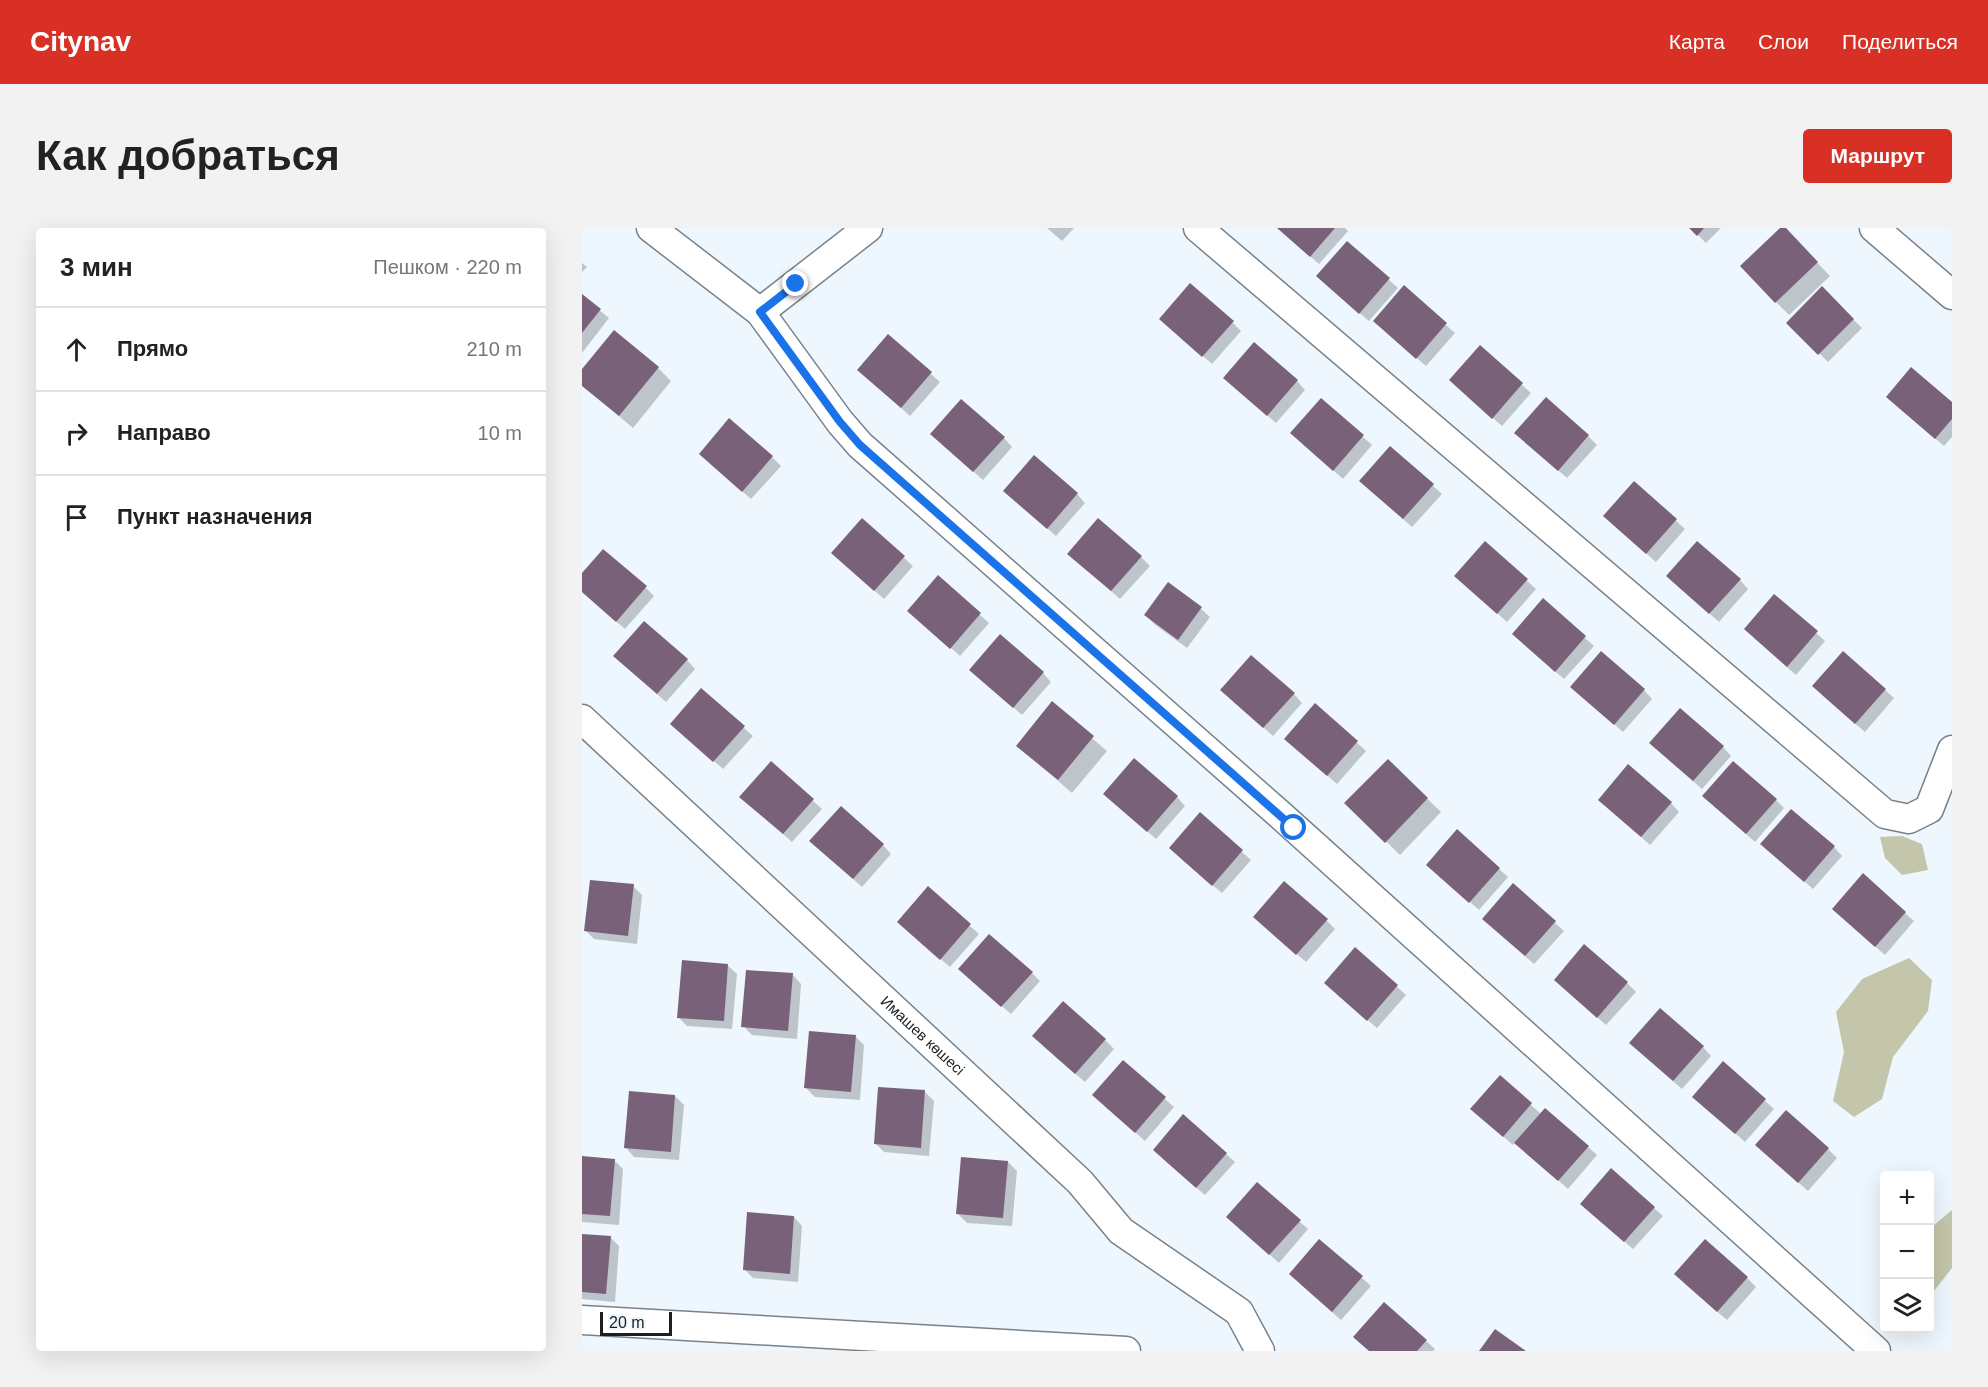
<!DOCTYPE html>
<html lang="ru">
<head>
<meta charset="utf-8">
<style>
  :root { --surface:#fff; --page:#f2f2f2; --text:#222; --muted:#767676; --line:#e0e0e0; --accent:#d93025 }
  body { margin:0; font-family:Helvetica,sans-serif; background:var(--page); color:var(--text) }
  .controls { position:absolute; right:18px; bottom:18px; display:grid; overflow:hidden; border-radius:6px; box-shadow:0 6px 24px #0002 }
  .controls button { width:54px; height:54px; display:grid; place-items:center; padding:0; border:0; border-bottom:2px solid var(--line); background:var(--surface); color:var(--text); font:30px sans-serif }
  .scale { position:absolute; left:18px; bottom:15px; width:72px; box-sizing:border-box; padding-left:6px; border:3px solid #1b1f22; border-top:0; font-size:16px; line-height:21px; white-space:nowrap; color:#1b1f22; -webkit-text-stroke:4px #eef7fd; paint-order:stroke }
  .stop { position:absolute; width:18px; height:18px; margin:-14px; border:4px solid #1a73e8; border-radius:50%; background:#fff }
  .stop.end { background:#1a73e8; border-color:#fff; box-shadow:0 2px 6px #0008 }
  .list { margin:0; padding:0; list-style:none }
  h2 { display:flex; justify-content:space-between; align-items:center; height:78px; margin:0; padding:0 24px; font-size:26px }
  h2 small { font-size:20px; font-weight:400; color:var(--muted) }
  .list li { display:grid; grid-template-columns:39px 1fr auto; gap:18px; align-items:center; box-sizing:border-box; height:84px; padding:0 24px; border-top:2px solid var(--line) }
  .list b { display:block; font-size:22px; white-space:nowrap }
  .list em { font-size:20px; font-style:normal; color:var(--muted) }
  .icon { flex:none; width:33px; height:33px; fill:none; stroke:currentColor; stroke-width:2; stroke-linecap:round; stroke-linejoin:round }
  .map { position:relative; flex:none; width:1370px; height:1123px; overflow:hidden; border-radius:6px }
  header { display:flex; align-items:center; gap:36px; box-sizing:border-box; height:84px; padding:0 30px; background:var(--accent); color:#fff }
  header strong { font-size:28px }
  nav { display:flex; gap:33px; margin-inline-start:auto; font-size:21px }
  .intro { display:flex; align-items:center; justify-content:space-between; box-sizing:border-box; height:144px; padding:0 36px }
  h1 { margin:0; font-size:42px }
  .button { padding:15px 27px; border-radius:6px; background:var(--accent); color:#fff; font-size:21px; font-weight:700 }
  main { display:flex; gap:36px; padding:0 36px }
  aside { flex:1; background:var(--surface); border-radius:6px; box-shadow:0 6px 24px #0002 }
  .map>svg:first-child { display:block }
</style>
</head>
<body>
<header>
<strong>Citynav</strong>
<nav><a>Карта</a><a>Слои</a><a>Поделиться</a></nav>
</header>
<div class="intro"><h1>Как добраться</h1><a class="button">Маршрут</a></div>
<main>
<aside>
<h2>3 мин<small>Пешком · 220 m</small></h2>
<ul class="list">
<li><svg class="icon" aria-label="ahead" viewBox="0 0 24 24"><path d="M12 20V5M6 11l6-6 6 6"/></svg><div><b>Прямо</b></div><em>210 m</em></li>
<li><svg class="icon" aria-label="right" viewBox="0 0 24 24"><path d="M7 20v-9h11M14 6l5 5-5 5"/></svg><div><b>Направо</b></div><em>10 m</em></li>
<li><svg class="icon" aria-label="arrive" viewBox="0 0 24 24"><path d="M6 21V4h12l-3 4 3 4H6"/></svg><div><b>Пункт назначения</b></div></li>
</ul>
</aside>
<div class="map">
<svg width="1370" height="1123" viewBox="0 0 1370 1123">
  <rect width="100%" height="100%" fill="#eef7fd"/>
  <g fill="#c4c6ab">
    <path d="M1320,608L1340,616L1346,642L1320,647L1303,630L1298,609Z"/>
    <path d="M1327,730L1350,752L1346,783L1311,829L1300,871L1272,889L1251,873L1262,824L1254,784L1280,751Z"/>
    <path d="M1370,982V1040L1348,1068V1005L1351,998Z"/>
  </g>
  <g fill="#0003">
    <path d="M465,0H492L480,13Z"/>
    <path d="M696,0H763L766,3L737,36Z"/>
    <path d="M1109,0H1139L1124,15Z"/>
    <path d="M1200,0H1202L1248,48L1207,87L1194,74Z"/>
    <path d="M765,15L816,60L787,93L745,57Z"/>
    <path d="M0,35L5,39L0,44Z"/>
    <path d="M822,60L873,105L844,138L802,102Z"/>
    <path d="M1240,61L1280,100L1246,134L1206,95Z"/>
    <path d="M0,68L27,90L0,125Z"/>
    <path d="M651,95L659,103L630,136L588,99Z"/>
    <path d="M306,108L358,154L328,188L286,150Z"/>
    <path d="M898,119L949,165L920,198L878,161Z"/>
    <path d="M76,140L89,153L51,200L0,157V144Z"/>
    <path d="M715,153L723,162L694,195L652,158Z"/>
    <path d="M739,172L790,217L761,251L718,213Z"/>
    <path d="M1370,176V209L1362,218L1315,178Z"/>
    <path d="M1006,208L1015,217L985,250L943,213Z"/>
    <path d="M422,210L430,219L401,252L359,215Z"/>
    <path d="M809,220L860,266L830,299L788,262Z"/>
    <path d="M190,229L199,238L169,271L127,234Z"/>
    <path d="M1052,255L1103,301L1074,334L1032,297Z"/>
    <path d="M495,266L503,275L474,308L432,271Z"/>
    <path d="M280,292L331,338L302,371L260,334Z"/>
    <path d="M903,315L954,361L925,394L883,357Z"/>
    <path d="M559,329L568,338L538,371L496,334Z"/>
    <path d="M0,347L64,360L72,368L43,401L0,364Z"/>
    <path d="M356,349L407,395L378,428L336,391Z"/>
    <path d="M1158,352L1166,361L1137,394L1095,357Z"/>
    <path d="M586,356L619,381L628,389L605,420L572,396L564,387Z"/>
    <path d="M1193,368L1243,413L1214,447L1172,410Z"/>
    <path d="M961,373L1012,418L982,451L940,415Z"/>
    <path d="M105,432L113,441L84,474L42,437Z"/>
    <path d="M461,445L469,454L440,487L398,450Z"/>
    <path d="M119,462L171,508L141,541L99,504Z"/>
    <path d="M1062,462L1070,471L1041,504L999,467Z"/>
    <path d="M1303,462L1312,470L1283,504L1240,467Z"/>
    <path d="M712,466L720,475L691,508L649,471Z"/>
    <path d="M470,476L525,523L490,565L436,518Z"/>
    <path d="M733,477L784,523L755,556L713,519Z"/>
    <path d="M1141,519L1149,528L1120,561L1078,524Z"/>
    <path d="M806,533L859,584L818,627L765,575Z"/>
    <path d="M189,535L240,581L210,614L168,577Z"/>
    <path d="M595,569L603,578L574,611L532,574Z"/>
    <path d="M1194,572L1202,580L1173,614L1131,577Z"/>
    <path d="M1089,575L1097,584L1068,617L1026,580Z"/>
    <path d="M618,587L669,632L640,665L597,629Z"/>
    <path d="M301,617L309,626L280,659L238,622Z"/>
    <path d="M1252,619L1260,628L1231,661L1189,624Z"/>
    <path d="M917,641L926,649L897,682L855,645Z"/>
    <path d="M931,657L982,703L952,736L910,699Z"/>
    <path d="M51,658L60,667L55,716L12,711L3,702Z"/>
    <path d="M346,661L397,706L368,739L326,703Z"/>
    <path d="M1323,685L1332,693L1303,727L1261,690Z"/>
    <path d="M744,692L753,701L724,734L682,697Z"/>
    <path d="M773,721L824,767L795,800L752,763Z"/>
    <path d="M146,738L155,746L150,801L105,798L96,789Z"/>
    <path d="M450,745L458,753L429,786L387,750Z"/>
    <path d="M211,747L219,756L215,811L170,807L161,798Z"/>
    <path d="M1045,755L1054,764L1024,797L982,760Z"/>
    <path d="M273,808L282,817L278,872L233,869L224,860Z"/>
    <path d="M523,812L532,821L503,854L460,817Z"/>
    <path d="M1121,819L1129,828L1100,861L1058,824Z"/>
    <path d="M541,834L592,879L563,913L521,876Z"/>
    <path d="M1141,835L1192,881L1163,914L1121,877Z"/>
    <path d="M918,849L959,886L1006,919L1015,927L986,961L933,914L931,917L899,889Z"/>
    <path d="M343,864L352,873L347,928L302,924L293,915Z"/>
    <path d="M93,868L102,877L97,932L52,929L44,920Z"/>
    <path d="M1246,921L1255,930L1226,963L1184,926Z"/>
    <path d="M644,926L653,934L623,967L581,931Z"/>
    <path d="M0,930L32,932L41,941L37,997L0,994Z"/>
    <path d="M426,934L435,943L430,998L385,995L376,986Z"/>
    <path d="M1072,980L1081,988L1051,1021L1009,985Z"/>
    <path d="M212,989L220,998L216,1054L171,1050L162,1041Z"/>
    <path d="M717,993L726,1001L697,1035L655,998Z"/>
    <path d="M0,1007L28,1009L37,1018L33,1074L0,1071Z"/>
    <path d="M738,1013L789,1058L759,1092L717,1055Z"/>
    <path d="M1165,1050L1174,1059L1145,1092L1102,1055Z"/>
    <path d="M844,1113L853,1121L851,1123H787Z"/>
  </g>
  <g fill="#7a617a">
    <path d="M695,0H753L728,29Z"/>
    <path d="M1107,0H1122L1115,8Z"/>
    <path d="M1198,0H1204L1236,34L1193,75L1158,38Z"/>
    <path d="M765,13L808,50L777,86L734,48Z"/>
    <path d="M608,55L652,93L620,129L577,91Z"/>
    <path d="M822,57L865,95L834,131L791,93Z"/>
    <path d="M1240,58L1272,91L1236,127L1204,95Z"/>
    <path d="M0,66L19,81L0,105Z"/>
    <path d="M32,102L77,139L37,188L0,158V141Z"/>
    <path d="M306,106L350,144L319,180L275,142Z"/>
    <path d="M672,114L716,152L685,188L641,150Z"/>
    <path d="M898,117L941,155L910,191L867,152Z"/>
    <path d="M1329,139L1370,174V191L1353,211L1304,169Z"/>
    <path d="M964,169L1007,207L976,243L932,205Z"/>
    <path d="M739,170L782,207L751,243L708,205Z"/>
    <path d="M379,171L423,209L391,244L348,206Z"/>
    <path d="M147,190L191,228L160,264L117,226Z"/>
    <path d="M808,218L852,256L821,291L777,253Z"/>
    <path d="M452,227L496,265L465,301L421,263Z"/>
    <path d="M1052,253L1095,291L1064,326L1021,288Z"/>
    <path d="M280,290L323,328L292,363L249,325Z"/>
    <path d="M516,290L560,328L529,363L485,326Z"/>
    <path d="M903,313L946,351L915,386L872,348Z"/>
    <path d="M1115,313L1159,351L1127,386L1084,348Z"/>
    <path d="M21,321L65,358L34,394L0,364V345Z"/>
    <path d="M356,347L399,385L368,421L325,383Z"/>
    <path d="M586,354L620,379L596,412L562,387Z"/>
    <path d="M1192,366L1236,403L1205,439L1162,401Z"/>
    <path d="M961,370L1004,408L973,444L930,406Z"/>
    <path d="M62,393L106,431L75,466L31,428Z"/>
    <path d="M418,406L462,444L431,480L387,442Z"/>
    <path d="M1019,423L1063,461L1032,497L988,459Z"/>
    <path d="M1261,423L1304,461L1273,496L1230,458Z"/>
    <path d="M669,427L713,465L681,500L638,462Z"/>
    <path d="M119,460L163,498L131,534L88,496Z"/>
    <path d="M470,473L512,508L476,552L434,518Z"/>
    <path d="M733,475L776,513L745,548L702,511Z"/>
    <path d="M1098,480L1142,518L1111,553L1067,515Z"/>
    <path d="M552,530L596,568L565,604L521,566Z"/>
    <path d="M806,531L846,570L803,615L762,575Z"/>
    <path d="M189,533L232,571L201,606L157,569Z"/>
    <path d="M1151,533L1195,571L1164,606L1120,568Z"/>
    <path d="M1046,536L1090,574L1059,609L1016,572Z"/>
    <path d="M259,578L302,616L271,651L227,613Z"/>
    <path d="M1209,581L1253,618L1222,654L1178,616Z"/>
    <path d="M618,584L661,622L630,658L587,620Z"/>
    <path d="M875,601L918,640L887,675L844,637Z"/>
    <path d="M1281,645L1324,684L1293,719L1250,681Z"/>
    <path d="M8,652L52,656L46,708L2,703Z"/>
    <path d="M702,653L746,691L714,727L671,689Z"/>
    <path d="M931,655L974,693L943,728L900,691Z"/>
    <path d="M346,658L389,696L358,732L315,694Z"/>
    <path d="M407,706L451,744L419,779L376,741Z"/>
    <path d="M1002,716L1046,754L1015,790L972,752Z"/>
    <path d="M773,719L816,757L785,793L742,755Z"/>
    <path d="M100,732L146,736L142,793L95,790Z"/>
    <path d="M164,742L211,745L206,803L159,799Z"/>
    <path d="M481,773L524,811L493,846L450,808Z"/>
    <path d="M1078,780L1122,818L1091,853L1047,815Z"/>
    <path d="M227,803L274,807L269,864L222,860Z"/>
    <path d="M541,832L584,869L553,905L510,867Z"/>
    <path d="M1141,833L1184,871L1153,906L1110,869Z"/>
    <path d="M918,847L950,875L921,909L888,881Z"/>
    <path d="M296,859L343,862L339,920L292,916Z"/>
    <path d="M47,863L93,867L89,924L42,920Z"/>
    <path d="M963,880L1007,918L976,953L932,915Z"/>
    <path d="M1204,882L1247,920L1216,955L1173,917Z"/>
    <path d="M601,886L645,925L614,960L571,922Z"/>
    <path d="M0,928L33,931L28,988L0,986Z"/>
    <path d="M379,929L426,933L421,990L374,986Z"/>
    <path d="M1029,940L1073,979L1042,1014L998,976Z"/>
    <path d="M675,954L719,992L687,1027L644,989Z"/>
    <path d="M165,984L212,988L208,1046L161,1042Z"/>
    <path d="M0,1006L29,1008L24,1066L0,1064Z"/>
    <path d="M737,1011L781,1048L750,1084L707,1046Z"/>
    <path d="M1123,1011L1166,1049L1135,1084L1092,1046Z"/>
    <path d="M802,1074L845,1112L835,1123H787L771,1109Z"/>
    <path d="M913,1101L944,1123H897Z"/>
  </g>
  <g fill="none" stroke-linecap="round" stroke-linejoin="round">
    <g stroke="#79828a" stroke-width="31">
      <g id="street">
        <path d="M69,0L178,84L258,194L278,217L695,584L1294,1123"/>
        <path d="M616,0L1303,586L1327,591L1347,581L1370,522"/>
        <path d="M1292,0L1370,67"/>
        <path d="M178,84L286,0"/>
        <path id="s1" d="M0,491L498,954L539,1003L657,1084L678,1123"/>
        <path d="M0,1092L544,1123"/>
      </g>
    </g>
    <use href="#street" stroke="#fff" stroke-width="28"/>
  </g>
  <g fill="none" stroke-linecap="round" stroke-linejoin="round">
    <path stroke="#1a73e8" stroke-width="8" d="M214,56L178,84L258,194L278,217L712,600"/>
  </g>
  <g text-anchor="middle" stroke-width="6" stroke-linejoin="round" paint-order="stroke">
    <g font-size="15" fill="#1b1f22" stroke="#eef7fd">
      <text dy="5" stroke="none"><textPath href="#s1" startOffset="465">Имашев көшесі</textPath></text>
    </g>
  </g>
</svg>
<div class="controls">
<button>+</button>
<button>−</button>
<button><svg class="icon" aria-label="layers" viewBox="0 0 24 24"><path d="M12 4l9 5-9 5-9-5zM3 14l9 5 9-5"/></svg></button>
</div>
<div class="scale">20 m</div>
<div class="stop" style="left:712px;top:600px"></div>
<div class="stop end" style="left:214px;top:56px"></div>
</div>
</main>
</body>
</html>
